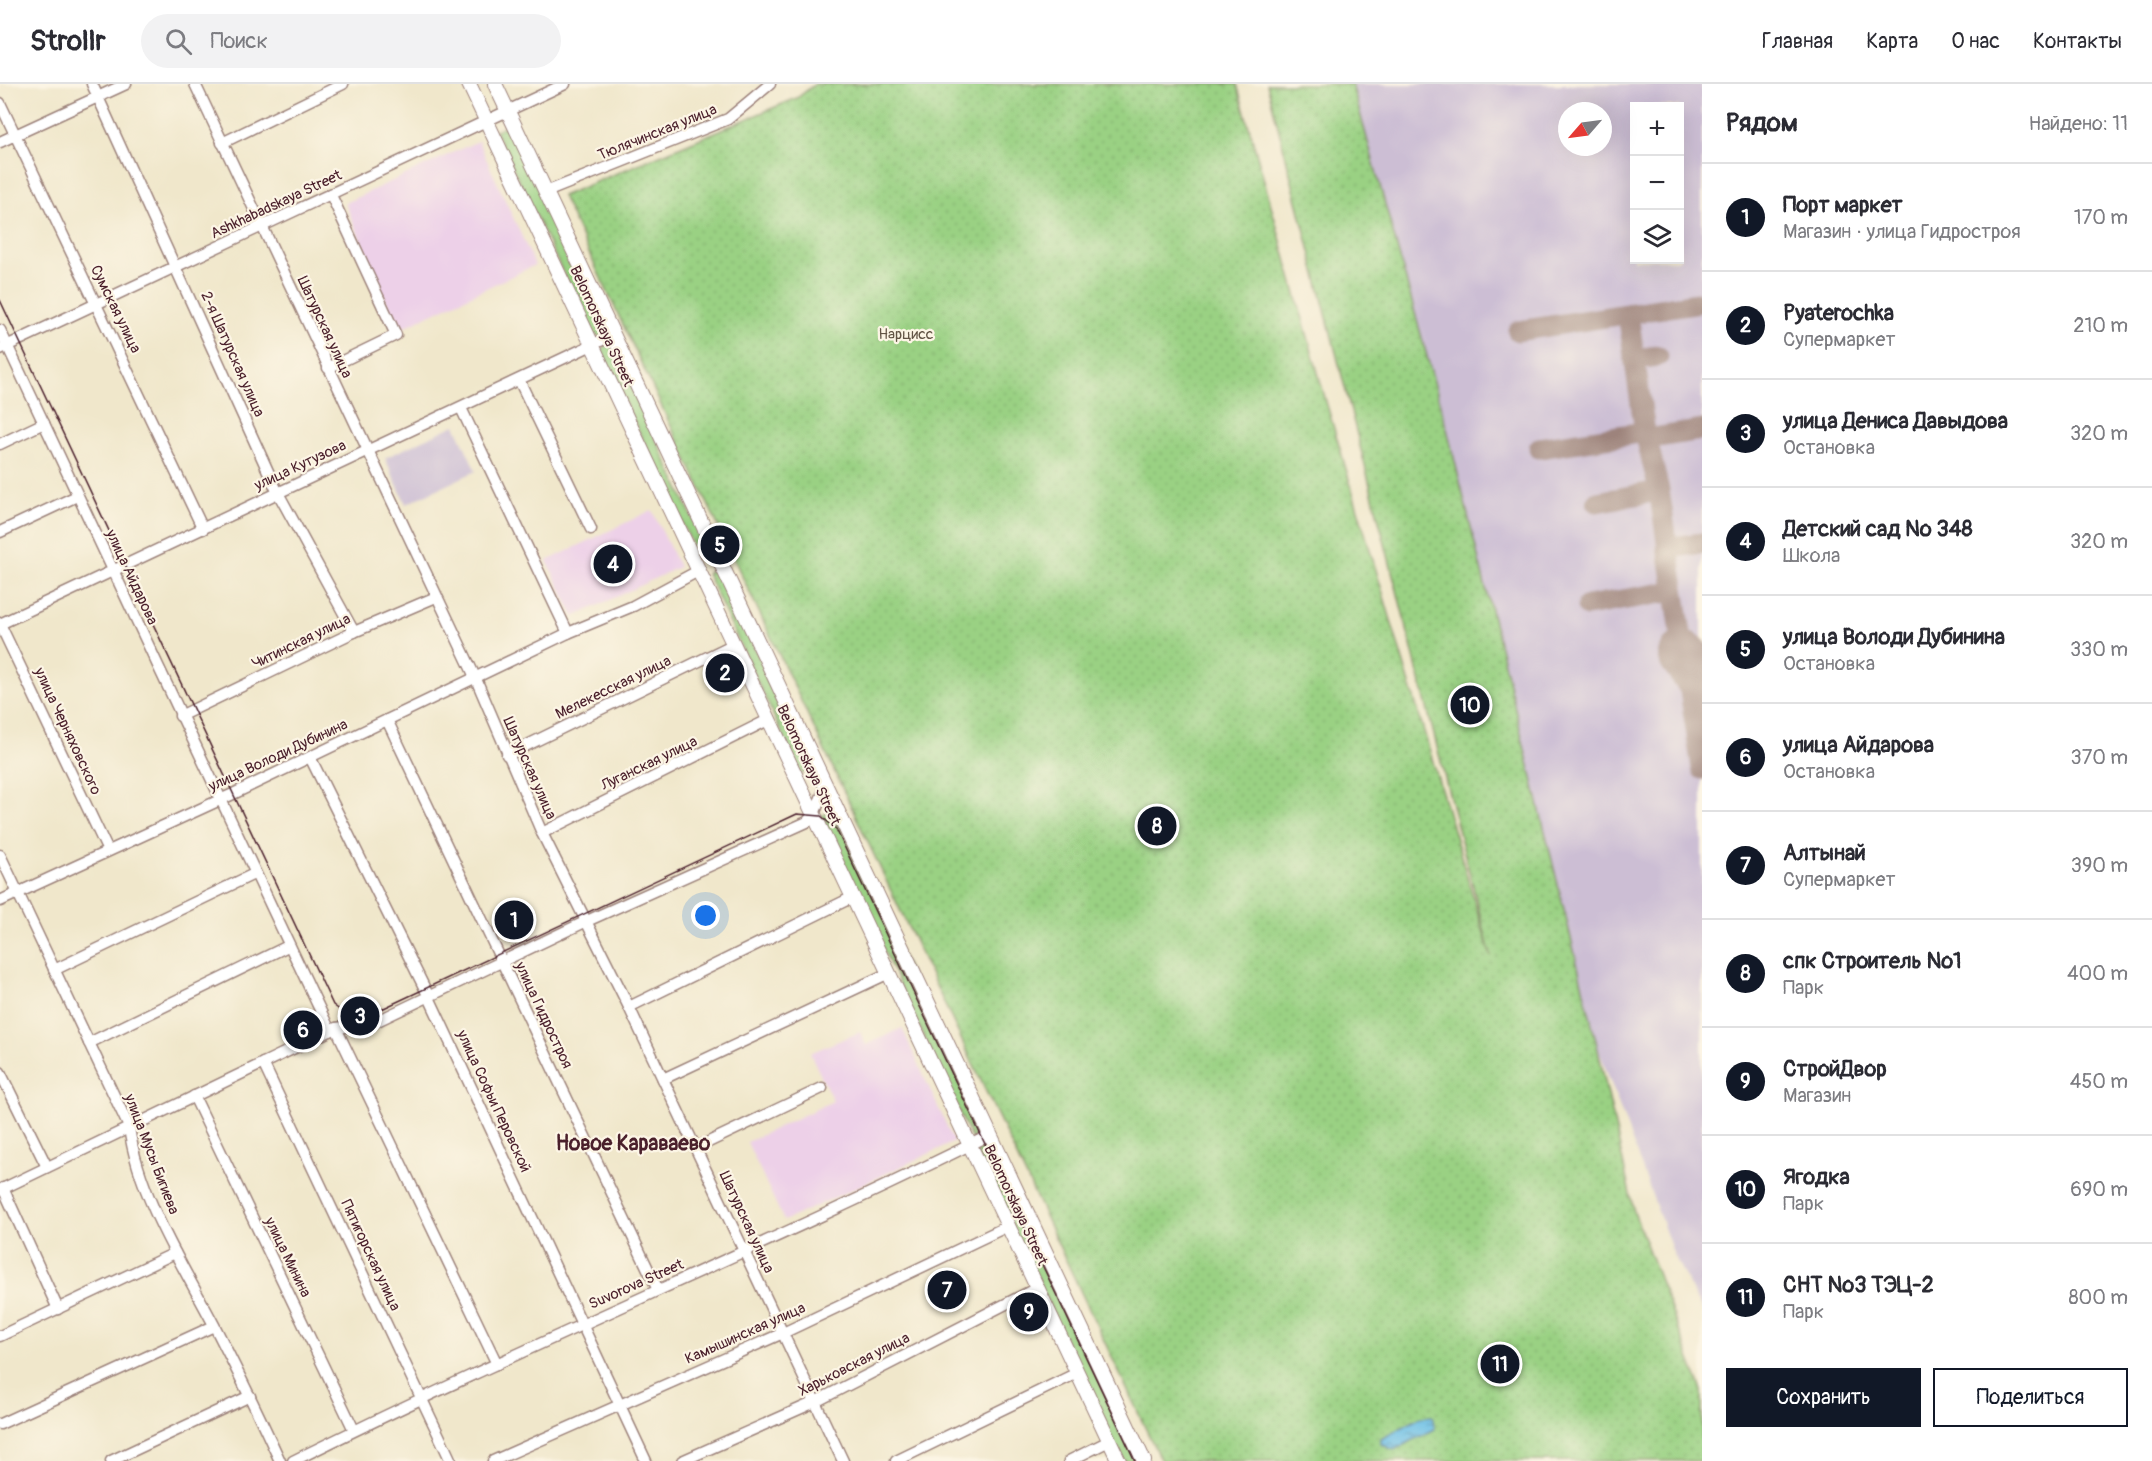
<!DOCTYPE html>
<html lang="ru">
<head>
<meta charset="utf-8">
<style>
  :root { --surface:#fff; --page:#f2f2f3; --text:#2b2b33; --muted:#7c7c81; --line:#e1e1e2; --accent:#111827 }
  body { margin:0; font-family:Pangolin,sans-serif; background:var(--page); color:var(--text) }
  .controls { position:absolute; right:18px; top:18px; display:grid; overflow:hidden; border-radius:0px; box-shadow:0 6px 24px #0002 }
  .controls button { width:54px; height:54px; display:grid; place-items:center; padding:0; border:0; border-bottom:2px solid var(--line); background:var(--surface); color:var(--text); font:30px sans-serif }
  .compass { position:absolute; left:1558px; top:18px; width:54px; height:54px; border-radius:50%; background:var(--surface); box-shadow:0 6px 24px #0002; rotate:242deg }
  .you { position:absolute; left:706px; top:832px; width:21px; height:21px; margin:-15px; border:4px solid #fff; border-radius:50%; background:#1a73e8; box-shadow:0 0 0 9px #1a73e833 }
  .badge { display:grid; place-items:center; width:39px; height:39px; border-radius:50%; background:var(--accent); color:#fff; font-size:20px; font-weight:700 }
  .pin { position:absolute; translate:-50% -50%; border:3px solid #fff; box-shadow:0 2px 6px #0006 }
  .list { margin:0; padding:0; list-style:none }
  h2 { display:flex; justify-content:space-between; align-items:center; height:78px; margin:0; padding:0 24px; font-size:26px }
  h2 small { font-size:20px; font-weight:400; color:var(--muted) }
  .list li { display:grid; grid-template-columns:39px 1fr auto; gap:18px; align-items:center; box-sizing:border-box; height:108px; padding:0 24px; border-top:2px solid var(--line) }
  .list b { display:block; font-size:22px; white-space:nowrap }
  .list p { margin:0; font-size:20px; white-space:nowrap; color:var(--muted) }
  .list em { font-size:20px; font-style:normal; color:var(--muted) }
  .actions { display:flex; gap:12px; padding:18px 24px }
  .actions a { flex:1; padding:14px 0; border:2px solid var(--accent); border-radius:0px; text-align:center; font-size:21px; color:var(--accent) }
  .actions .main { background:var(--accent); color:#fff }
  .icon { flex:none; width:33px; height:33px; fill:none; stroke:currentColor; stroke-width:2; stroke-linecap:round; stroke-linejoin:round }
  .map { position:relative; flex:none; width:1702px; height:1377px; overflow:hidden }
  header { display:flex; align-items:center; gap:36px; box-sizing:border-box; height:84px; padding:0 30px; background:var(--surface); border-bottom:2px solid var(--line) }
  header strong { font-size:28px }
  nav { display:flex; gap:33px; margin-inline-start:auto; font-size:21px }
  .search { width:420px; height:54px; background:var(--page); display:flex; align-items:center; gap:15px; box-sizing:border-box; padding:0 21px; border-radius:33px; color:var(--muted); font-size:22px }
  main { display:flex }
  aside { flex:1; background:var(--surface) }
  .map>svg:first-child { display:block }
</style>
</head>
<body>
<header>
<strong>Strollr</strong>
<div class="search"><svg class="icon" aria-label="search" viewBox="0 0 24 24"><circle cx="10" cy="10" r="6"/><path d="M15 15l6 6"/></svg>Поиск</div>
<nav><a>Главная</a><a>Карта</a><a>О нас</a><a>Контакты</a></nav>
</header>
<main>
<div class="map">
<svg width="1702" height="1377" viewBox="0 0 1702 1377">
  <defs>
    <pattern id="garden-dots" width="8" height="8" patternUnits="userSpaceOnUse" patternTransform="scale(1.5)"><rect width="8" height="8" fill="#9ad183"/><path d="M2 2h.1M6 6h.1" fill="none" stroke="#86b371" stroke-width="1.8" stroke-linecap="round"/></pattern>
    <pattern id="water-ripples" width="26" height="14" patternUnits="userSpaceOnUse" patternTransform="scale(1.5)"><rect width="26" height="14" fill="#6ac0e7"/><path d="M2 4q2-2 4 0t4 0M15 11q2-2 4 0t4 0" fill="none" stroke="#599bbb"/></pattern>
  </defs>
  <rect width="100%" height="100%" fill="#fcf5e5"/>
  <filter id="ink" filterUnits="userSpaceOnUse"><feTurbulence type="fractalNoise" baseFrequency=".0167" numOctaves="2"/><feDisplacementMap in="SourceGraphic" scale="12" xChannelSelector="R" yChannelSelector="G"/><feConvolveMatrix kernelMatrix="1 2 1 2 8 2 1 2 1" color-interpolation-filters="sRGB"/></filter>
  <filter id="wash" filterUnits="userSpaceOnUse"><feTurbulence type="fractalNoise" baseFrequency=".008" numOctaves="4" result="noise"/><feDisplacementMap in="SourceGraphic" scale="24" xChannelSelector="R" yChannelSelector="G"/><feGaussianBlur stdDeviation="1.35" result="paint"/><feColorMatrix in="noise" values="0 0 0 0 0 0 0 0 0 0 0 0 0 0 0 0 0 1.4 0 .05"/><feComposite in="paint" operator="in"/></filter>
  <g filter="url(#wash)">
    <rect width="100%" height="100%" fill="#f0e7cb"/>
    <g fill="#edd0e8">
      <path d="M478,57L535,181L398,246L345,119Z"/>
      <path d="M652,426L679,483L574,533L547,477Z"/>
      <path d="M902,944L954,1058L784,1137L747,1058L833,1017L810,969L860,948L866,961Z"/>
    </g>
    <g fill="#ccbed4" fill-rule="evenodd">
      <path d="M1352,0H1702V1227L1674,1171L1597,961L1447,345ZM1634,22H1680V176H1634ZM1567,27H1603V63H1567Z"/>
      <path d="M455,341L476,387L406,420L385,374Z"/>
    </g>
    <g fill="#9ad183" stroke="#727857" stroke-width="1.5">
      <path d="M508,41L606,245L602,253L593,251L495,47Z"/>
      <path d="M606,261L613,262L709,469L705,474L698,473L601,267Z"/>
      <path d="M711,486H717L813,685L801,690L707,490Z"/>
      <path d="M834,726L985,1050L972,1056L821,732Z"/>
      <path d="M989,1057L1139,1377H1122L975,1064Z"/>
    </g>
    <path fill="url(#garden-dots)" stroke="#727857" stroke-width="1.5" d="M815,0H1237L1327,321L1491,873L1267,0H1352L1447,345L1597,961L1634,1128L1702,1307V1377H1161L562,112L797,14Z"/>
    <path fill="url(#water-ripples)" stroke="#5a7089" stroke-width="1.5" d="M1432,1332L1435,1345L1394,1366L1381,1360V1355L1421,1333Z"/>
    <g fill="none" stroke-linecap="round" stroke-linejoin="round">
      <g stroke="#9d837b" stroke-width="21">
        <path d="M1628,230L1645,348L1659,406L1702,685"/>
        <path d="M1518,247L1702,218"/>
        <path d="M1635,275L1658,272"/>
        <path d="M1647,355L1702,346"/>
        <path d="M1539,364L1645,348"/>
        <path d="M1597,418L1659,407"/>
        <path d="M1667,464L1702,459"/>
        <path d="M1587,522L1674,507"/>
      </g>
      <path stroke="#9d837b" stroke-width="51" d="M1684,572L1702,596"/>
    </g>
  </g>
  <g filter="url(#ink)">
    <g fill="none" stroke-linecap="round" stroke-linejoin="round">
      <g stroke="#9d837b" stroke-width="13">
        <g id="minor">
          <path d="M92,0L277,407L354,548"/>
          <path d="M195,0L476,595L542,749L629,923L843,1377"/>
          <path d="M0,19L203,445"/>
          <path d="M0,58L126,0"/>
          <path d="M222,59L343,0"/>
          <path d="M546,108L728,35L770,0"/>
          <path d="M0,246L330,947"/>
          <path d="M0,265L565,0"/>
          <path d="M328,284L396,251L331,111"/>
          <path d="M519,296L591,445"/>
          <path d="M461,324L568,549"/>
          <path d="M0,360L44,339"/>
          <path d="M0,448L77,412"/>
          <path d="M0,540L613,251"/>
          <path d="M0,540L108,767"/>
          <path d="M180,632L354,548L436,513"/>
          <path d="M387,636L658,1206"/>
          <path d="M507,671L732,561"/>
          <path d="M310,673L428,911L646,1377"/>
          <path d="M542,749L770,635"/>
          <path d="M0,771L129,1043C138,1111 182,1180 214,1241C237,1286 259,1331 280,1377"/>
          <path d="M0,817L233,710L568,549L633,522L698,487"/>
          <path d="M54,886L254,790"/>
          <path d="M629,923L853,813"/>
          <path d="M336,944L497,1280"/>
          <path d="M89,959L288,862"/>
          <path d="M263,979L451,1377"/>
          <path d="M0,988L47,1083"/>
          <path d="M663,995L889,889"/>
          <path d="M194,1012L354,1346"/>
          <path d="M696,1064L822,1004"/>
          <path d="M3,1104L58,1225"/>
          <path d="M0,1106L336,944L371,940L587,837L807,738L814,730L826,702"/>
          <path d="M0,1252L175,1169"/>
          <path d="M0,1340L214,1242"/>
          <path d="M111,1377L250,1312"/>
          <path d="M293,1377C523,1262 761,1165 990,1051"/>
          <path d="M493,1377L783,1249L1008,1142"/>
          <path d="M682,1377L815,1318L1037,1204"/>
          <path d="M896,1377L1077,1289"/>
          <path d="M1069,1377L1109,1357"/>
        </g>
      </g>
      <g stroke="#9d837b" stroke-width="16">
        <g id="major">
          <path d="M469,0L1119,1377"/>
          <path d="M495,0L1144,1377"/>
        </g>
      </g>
      <use href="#minor" stroke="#fff" stroke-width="10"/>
      <use href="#major" stroke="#fff" stroke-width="14"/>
      <path stroke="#4a1f2b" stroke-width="1.5" d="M0,216L333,921L345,930L369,931L797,730L821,732L836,745L1135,1377"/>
    </g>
  </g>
  <g text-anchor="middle" stroke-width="4.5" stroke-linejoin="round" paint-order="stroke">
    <g font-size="15" fill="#4a1f2b" stroke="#fcf5e5">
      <text transform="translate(657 48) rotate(-22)" y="5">Тюлячинская улица</text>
      <text transform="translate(276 120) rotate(-25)" y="5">Ashkhabadskaya Street</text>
      <text transform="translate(116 225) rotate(64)" y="5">Сумская улица</text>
      <text transform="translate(602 242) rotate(65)" y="5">Belomorskaya Street</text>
      <text transform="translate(325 243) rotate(65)" y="5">Шатурская улица</text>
      <text transform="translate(233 270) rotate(66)" y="5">2-я Шатурская улица</text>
      <text transform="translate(300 381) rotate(-25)" y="5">улица Кутузова</text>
      <text transform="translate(132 493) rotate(65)" y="5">улица Айдарова</text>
      <text transform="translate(301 557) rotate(-26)" y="5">Читинская улица</text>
      <text transform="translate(613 603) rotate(-26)" y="5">Мелекесская улица</text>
      <text transform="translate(68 647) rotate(65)" y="5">улица Черняховского</text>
      <text transform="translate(278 671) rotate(-25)" y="5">улица Володи Дубинина</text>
      <text transform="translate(649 679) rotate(-26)" y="5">Луганская улица</text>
      <text transform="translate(809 681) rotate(65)" y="5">Belomorskaya Street</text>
      <text transform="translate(530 684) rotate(66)" y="5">Шатурская улица</text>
      <text transform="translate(544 931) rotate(65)" y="5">улица Гидростроя</text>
      <text transform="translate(494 1017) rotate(65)" y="5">улица Софьи Перовской</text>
      <text transform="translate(152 1070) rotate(69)" y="5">улица Мусы Бигиева</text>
      <text transform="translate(1016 1121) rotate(65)" y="5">Belomorskaya Street</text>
      <text transform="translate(747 1138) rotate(65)" y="5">Шатурская улица</text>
      <text transform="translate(371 1171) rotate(65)" y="5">Пятигорская улица</text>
      <text transform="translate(288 1173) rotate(64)" y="5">улица Минина</text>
      <text transform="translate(636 1200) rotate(-24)" y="5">Suvorova Street</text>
      <text transform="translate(745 1249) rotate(-24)" y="5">Камышинская улица</text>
      <text transform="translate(854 1280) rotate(-27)" y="5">Харьковская улица</text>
    </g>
    <g font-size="15" fill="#625445" stroke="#fcf5e5">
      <text x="906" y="255">Нарцисс</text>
    </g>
    <g font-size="21" font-weight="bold" fill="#4a1f2b" stroke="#fcf5e5">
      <text x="633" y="1066">Новое Караваево</text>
    </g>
  </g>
</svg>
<div class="controls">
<button>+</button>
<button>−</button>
<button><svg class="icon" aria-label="layers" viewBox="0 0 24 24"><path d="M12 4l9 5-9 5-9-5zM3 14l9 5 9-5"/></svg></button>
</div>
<svg class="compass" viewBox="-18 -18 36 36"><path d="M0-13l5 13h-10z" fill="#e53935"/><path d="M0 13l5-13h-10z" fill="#7c7c81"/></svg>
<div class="you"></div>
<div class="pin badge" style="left:514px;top:836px">1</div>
<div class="pin badge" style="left:725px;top:589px">2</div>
<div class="pin badge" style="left:360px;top:932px">3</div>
<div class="pin badge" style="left:613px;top:480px">4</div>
<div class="pin badge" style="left:720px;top:461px">5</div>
<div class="pin badge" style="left:303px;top:946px">6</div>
<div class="pin badge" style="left:947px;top:1206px">7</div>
<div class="pin badge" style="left:1157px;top:742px">8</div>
<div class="pin badge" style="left:1029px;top:1228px">9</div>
<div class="pin badge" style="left:1470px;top:621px">10</div>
<div class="pin badge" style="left:1500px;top:1280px">11</div>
</div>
<aside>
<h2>Рядом<small>Найдено: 11</small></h2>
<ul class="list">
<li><span class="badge">1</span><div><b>Порт маркет</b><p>Магазин · улица Гидростроя</p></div><em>170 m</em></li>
<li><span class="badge">2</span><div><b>Pyaterochka</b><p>Супермаркет</p></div><em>210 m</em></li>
<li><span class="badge">3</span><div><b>улица Дениса Давыдова</b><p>Остановка</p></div><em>320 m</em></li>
<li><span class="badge">4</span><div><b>Детский сад № 348</b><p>Школа</p></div><em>320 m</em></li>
<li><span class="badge">5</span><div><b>улица Володи Дубинина</b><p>Остановка</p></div><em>330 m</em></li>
<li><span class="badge">6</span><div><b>улица Айдарова</b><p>Остановка</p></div><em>370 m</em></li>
<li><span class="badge">7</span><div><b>Алтынай</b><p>Супермаркет</p></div><em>390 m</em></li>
<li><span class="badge">8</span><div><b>спк Строитель №1</b><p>Парк</p></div><em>400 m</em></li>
<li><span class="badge">9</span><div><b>СтройДвор</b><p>Магазин</p></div><em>450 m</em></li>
<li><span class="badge">10</span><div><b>Ягодка</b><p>Парк</p></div><em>690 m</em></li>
<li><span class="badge">11</span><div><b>СНТ №3 ТЭЦ-2</b><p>Парк</p></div><em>800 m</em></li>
</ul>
<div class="actions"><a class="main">Сохранить</a><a>Поделиться</a></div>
</aside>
</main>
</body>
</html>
